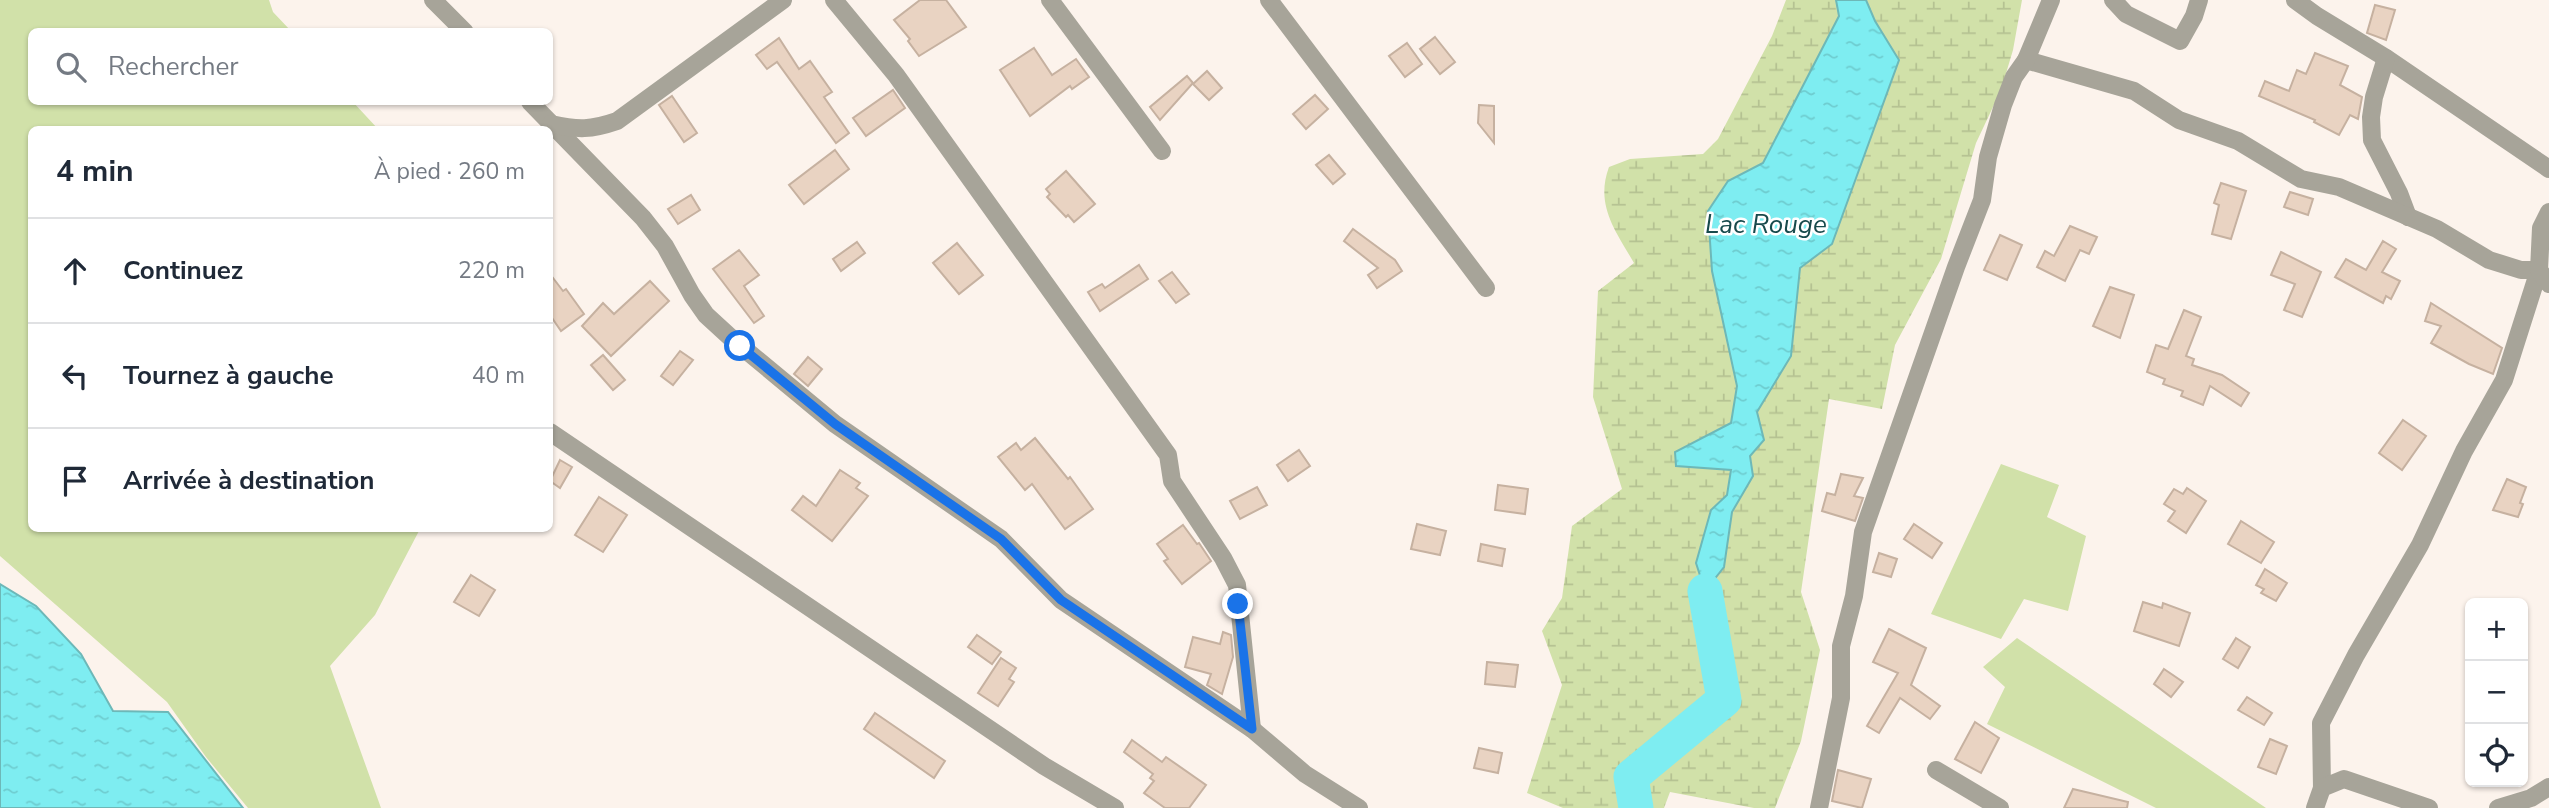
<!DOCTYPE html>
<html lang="fr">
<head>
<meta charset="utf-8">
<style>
  :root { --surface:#fff; --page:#f2f2f3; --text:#1f2937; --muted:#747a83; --line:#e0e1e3 }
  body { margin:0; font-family:"Nunito Sans",sans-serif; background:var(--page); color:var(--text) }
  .controls { position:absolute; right:21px; bottom:21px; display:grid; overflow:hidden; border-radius:10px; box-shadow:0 2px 5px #0004 }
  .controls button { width:63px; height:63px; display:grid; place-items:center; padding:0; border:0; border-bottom:2px solid var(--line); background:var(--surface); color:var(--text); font:35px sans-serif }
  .stop { position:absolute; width:21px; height:21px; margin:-16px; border:5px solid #1a73e8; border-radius:50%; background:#fff }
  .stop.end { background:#1a73e8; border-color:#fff; box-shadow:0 2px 7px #0008 }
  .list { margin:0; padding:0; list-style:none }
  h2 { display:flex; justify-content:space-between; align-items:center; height:91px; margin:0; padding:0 28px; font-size:30px }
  h2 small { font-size:23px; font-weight:400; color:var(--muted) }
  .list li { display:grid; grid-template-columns:46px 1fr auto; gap:21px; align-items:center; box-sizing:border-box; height:105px; padding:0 28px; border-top:2px solid var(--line) }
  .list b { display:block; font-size:26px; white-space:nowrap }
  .list em { font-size:23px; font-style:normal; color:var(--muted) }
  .icon { flex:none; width:38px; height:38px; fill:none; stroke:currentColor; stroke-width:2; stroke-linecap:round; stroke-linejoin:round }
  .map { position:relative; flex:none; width:2549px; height:808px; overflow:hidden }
  .search { position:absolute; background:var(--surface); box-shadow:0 2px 5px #0004; left:28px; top:28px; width:525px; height:77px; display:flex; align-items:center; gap:18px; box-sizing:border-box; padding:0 24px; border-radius:10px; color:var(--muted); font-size:26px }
  .panel { position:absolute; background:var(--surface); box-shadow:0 2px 5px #0004; left:28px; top:126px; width:525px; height:406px; border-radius:10px }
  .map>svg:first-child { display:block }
</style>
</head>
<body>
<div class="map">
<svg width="2549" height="808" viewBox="0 0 2549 808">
  <defs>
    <pattern id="wetland-marsh" width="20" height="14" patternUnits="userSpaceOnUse" patternTransform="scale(1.75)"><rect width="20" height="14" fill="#d1e1a9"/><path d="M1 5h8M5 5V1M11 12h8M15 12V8" fill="none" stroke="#b5c292"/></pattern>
    <pattern id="water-ripples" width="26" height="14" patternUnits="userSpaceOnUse" patternTransform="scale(1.75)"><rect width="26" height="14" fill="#7eedf1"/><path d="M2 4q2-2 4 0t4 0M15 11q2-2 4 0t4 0" fill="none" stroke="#6ecccf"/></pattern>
  </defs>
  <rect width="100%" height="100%" fill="#fcf3ec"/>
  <g fill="#d1e1a9">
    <path d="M0,0H269L273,12L291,31L32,32V102H353L378,129L32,130V528L420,529L375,615L330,666L381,808H248L206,757L167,702L0,556Z"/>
    <path d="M2001,464L2059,485L2047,517L2086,536L2068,611L2024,599L2001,639L1931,614Z"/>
    <path d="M2017,638L2266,808H2156L1987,724L2005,687L1983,667Z"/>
  </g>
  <path fill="url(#wetland-marsh)" d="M1786,0H2022L2013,50L2001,90L1976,143L1941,259L1895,345L1882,409L1829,399L1801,592L1820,650L1801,741L1775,808H1754L1670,792L1664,808H1563L1527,793L1562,685L1542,631L1562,598L1572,526L1622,489L1593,397L1598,291L1634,263C1615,230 1595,205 1609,167L1630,159L1703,154L1718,139L1772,36Z"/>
  <g fill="url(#water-ripples)" stroke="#6db8b8" stroke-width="2">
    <path d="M1836,0H1866L1875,21L1899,60L1832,244L1800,268L1791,356L1757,412L1764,440L1750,456L1753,476L1732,512L1724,567L1705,591L1696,563L1711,510L1727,495L1731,470L1676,466L1675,452L1731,423L1737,386L1712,271L1708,211L1728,181L1763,163L1839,16Z"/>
    <path d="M0,584L36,606L81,654L113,711L168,712L243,808H0Z"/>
  </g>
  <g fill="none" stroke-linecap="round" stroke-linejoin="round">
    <path stroke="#7eedf1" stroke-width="35" d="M1636,808L1631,777L1724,700L1705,591"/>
  </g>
  <g fill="#e9d3c2" stroke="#c6b1a0" stroke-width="2">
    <path d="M920,0H946L966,27L919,56L908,41L910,39L894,20Z"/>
    <path d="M2375,5L2395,10L2386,40L2367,33Z"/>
    <path d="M1435,37L1455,62L1440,74L1420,49Z"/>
    <path d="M779,38L799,69L810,61L832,92L824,97L849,133L836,143L777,62L767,69L756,55Z"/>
    <path d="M1407,43L1422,64L1405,77L1389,56Z"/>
    <path d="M1034,48L1052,75L1076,59L1089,77L1072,89L1070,86L1030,116L1000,70Z"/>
    <path d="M2315,53L2348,66L2340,85L2362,97L2358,119L2350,115L2339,135L2314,122L2315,120L2259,96L2265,81L2289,91L2297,70L2306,74Z"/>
    <path d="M1207,71L1222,88L1209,100L1193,84Z"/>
    <path d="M1187,76L1193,83L1160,120L1150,107Z"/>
    <path d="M893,90L905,108L866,136L853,118Z"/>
    <path d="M1315,95L1328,109L1306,129L1293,114Z"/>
    <path d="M672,96L697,133L684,142L659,105Z"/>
    <path d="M1479,105L1494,106V143L1478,123Z"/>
    <path d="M835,150L849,169L804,204L789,185Z"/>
    <path d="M1329,155L1345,174L1333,184L1316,165Z"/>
    <path d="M1066,171L1095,204L1074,222L1068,215L1066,217L1047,197L1050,194L1046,189Z"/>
    <path d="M2221,183L2246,191L2231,239L2212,234L2219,205L2214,203Z"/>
    <path d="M2290,192L2313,199L2308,215L2284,207Z"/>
    <path d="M691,195L700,210L678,224L668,209Z"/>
    <path d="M2070,226L2097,237L2089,254L2080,250L2065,281L2037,267L2045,251L2054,256Z"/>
    <path d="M1353,229L1395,260L1402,271L1377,288L1368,275L1378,268L1344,241Z"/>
    <path d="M2000,235L2022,245L2007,280L1984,270Z"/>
    <path d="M2383,241L2396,249L2382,272L2400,281L2391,299L2386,296L2383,303L2335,277L2346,259L2366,270Z"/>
    <path d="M857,242L865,253L841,271L833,259Z"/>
    <path d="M957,243L983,275L959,294L933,263Z"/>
    <path d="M739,250L759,275L744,286L764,316L754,323L713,269Z"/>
    <path d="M2281,252L2321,272L2302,317L2284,310L2295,284L2271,275Z"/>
    <path d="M1139,265L1148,279L1100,311L1088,292L1102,284L1105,288Z"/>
    <path d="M1172,272L1189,294L1176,303L1159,281Z"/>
    <path d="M550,274L563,291L566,289L584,314L561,331L550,315Z"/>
    <path d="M650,281L669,301L611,356L582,326L603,303L614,314Z"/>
    <path d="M2110,287L2134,295L2120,338L2093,326Z"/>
    <path d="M2431,303L2502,348L2493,374L2469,364L2431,343L2441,326L2425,321Z"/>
    <path d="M2184,310L2201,317L2186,356L2194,359L2192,365L2222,375L2249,393L2241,406L2210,386L2203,405L2181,396L2183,391L2163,384L2165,379L2147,372L2156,345L2168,349Z"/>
    <path d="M680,351L693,360L673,385L661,376Z"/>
    <path d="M603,355L625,380L613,390L591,365Z"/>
    <path d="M808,357L822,369L808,386L794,374Z"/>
    <path d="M2403,420L2426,436L2402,470L2379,453Z"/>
    <path d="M1035,438L1068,479L1070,477L1093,509L1065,529L1032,484L1025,490L998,457L1016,443L1021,450Z"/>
    <path d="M1299,450L1310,466L1288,481L1277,465Z"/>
    <path d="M560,460L572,467L560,488L550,481Z"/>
    <path d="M840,470L860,483L856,488L868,496L832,541L792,510L803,496L816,506Z"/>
    <path d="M1841,474L1863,478L1854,496L1863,498L1855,521L1822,511L1827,493L1835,495Z"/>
    <path d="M2507,479L2526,487L2520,503L2523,504L2518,517L2493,510Z"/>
    <path d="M1498,485L1528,489L1525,514L1495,510Z"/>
    <path d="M1257,487L1267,505L1240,519L1230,501Z"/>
    <path d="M2187,488L2206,501L2186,533L2168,521L2175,511L2164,504L2174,489L2183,494Z"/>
    <path d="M599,497L627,515L603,552L575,535Z"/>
    <path d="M2241,521L2274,542L2261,563L2228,544Z"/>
    <path d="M1417,524L1446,531L1440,555L1411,549Z"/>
    <path d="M1914,524L1942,543L1932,558L1904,539Z"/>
    <path d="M1183,525L1197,544L1199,543L1211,561L1182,584L1164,561L1168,559L1157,544Z"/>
    <path d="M1481,544L1505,549L1502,566L1478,561Z"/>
    <path d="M1879,553L1897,559L1891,577L1873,572Z"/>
    <path d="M2265,569L2287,583L2276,601L2261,593L2264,589L2256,585Z"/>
    <path d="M471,575L495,590L479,616L454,602Z"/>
    <path d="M2143,602L2162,608L2163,603L2190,613L2179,646L2134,631Z"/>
    <path d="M1889,629L1926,648L1911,685L1940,706L1930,719L1900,698L1879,733L1867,726L1898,673L1873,662Z"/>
    <path d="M1223,632L1231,635L1233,657L1222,694L1207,685L1211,674L1185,667L1193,637L1220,644Z"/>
    <path d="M977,635L1001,652L992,664L968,647Z"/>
    <path d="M2236,638L2250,647L2238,668L2223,659Z"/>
    <path d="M1001,658L1016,668L1009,679L1014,682L998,706L978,693Z"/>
    <path d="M1487,662L1518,665L1515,687L1485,684Z"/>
    <path d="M2164,669L2183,682L2171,697L2154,684Z"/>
    <path d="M2247,697L2272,713L2264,725L2238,710Z"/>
    <path d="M875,713L945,761L934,778L864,729Z"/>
    <path d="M1975,722L1999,738L1981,773L1955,759Z"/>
    <path d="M2270,739L2287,746L2276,774L2258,767Z"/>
    <path d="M1132,740L1162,762L1166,757L1206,785L1189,808H1165L1144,793L1154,781L1150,778L1153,774L1124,752Z"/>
    <path d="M1479,748L1502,753L1498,773L1474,768Z"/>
    <path d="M1838,770L1871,779L1862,808L1832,801Z"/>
    <path d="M2073,789L2128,802L2127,808H2064Z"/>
  </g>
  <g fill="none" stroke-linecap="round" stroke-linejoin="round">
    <g stroke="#a7a499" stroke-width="18">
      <path d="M433,0L465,32"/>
      <path d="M834,0L896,75L1168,455L1172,481L1223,558L1237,585L1252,729"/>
      <path d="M1050,0L1162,151"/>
      <path d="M1269,0L1486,288"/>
      <path d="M2113,0L2126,14L2180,41L2194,16L2199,0"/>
      <path d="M2295,0L2317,16L2386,58L2549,169"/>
      <path d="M2386,58L2374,97L2371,117L2372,140L2399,193L2408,217"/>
      <path d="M2026,60L2134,91L2179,120L2238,141L2301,179L2339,187L2437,229L2489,260L2521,270H2539L2504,380L2464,451L2420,545L2356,655L2321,723L2322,788"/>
      <path d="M530,102L643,218L665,246L692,295L706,315L730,337L835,424L1001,539L1061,600L1252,729L1305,774L1359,808"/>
      <path d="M551,124C578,130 591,130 617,121L783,0"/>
      <path d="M2549,212L2541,228L2539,270L2549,284"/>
      <path d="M550,432L1044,766L1115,808"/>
      <path d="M1936,770L2000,808"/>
      <path d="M1819,808L1841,698V646L1854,596L1863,532L1956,267L1982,200L1988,157L2003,105L2014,77L2026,60L2051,0"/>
      <path d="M2315,808L2322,788L2344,779L2429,808"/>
      <path d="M2498,808L2531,798L2549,787"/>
    </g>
  </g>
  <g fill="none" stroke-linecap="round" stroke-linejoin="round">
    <path stroke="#1a73e8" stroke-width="9" d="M740,346L835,424L1001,539L1061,600L1252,729L1238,604"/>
  </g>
  <g text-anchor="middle" stroke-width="5" stroke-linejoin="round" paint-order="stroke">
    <g font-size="26" font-style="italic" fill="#174a4c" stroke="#fff">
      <text x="1766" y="233">Lac Rouge</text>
    </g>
  </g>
</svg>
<div class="controls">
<button>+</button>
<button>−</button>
<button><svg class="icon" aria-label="locate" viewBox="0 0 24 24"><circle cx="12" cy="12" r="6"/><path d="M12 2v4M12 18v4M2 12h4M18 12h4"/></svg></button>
</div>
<div class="stop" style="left:740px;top:346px"></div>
<div class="stop end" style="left:1238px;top:604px"></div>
<div class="search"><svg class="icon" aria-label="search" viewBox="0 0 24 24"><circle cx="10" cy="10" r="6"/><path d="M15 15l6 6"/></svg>Rechercher</div>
<section class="panel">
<h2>4 min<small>À pied · 260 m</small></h2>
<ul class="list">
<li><svg class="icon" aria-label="ahead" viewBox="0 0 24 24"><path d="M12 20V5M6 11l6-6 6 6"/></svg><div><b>Continuez</b></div><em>220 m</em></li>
<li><svg class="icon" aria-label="left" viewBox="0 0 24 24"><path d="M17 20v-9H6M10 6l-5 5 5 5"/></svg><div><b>Tournez à gauche</b></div><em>40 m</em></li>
<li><svg class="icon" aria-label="arrive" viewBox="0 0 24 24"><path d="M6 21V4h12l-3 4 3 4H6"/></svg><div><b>Arrivée à destination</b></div></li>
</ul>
</section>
</div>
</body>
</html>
